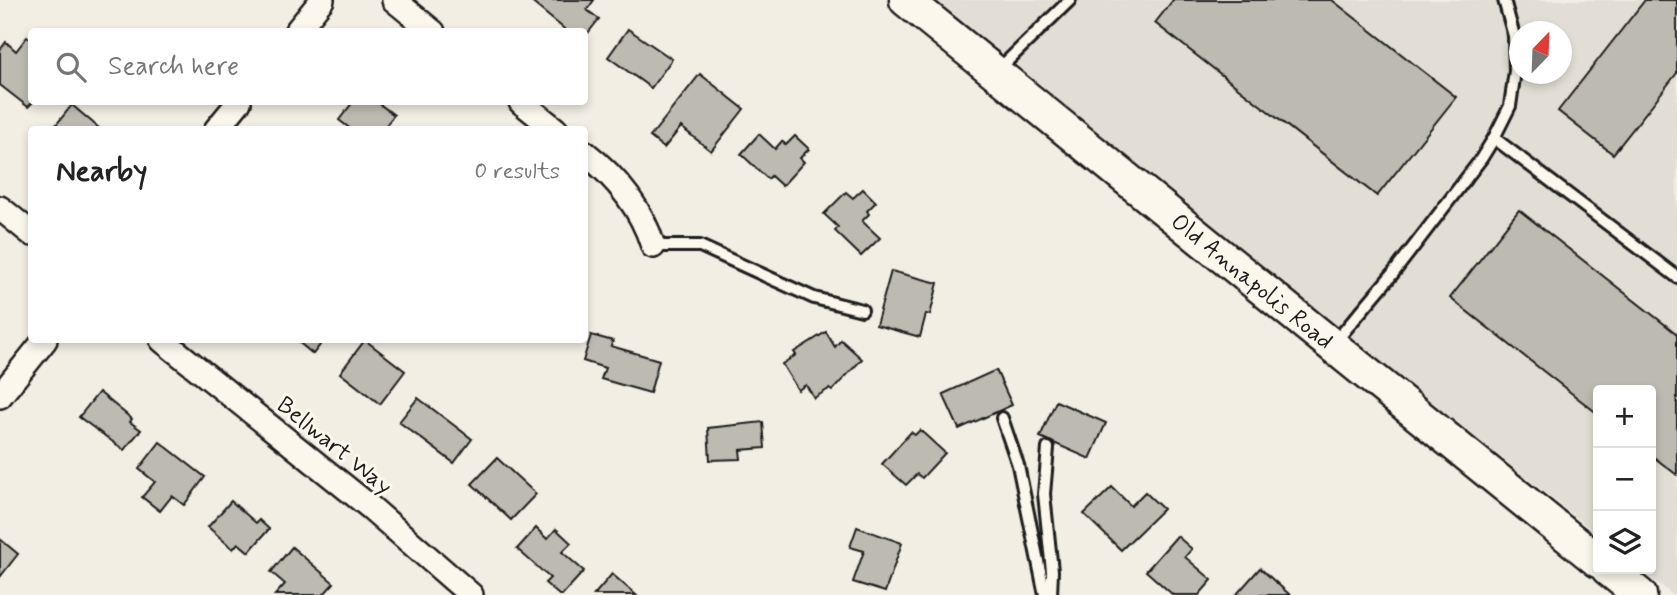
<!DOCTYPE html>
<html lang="en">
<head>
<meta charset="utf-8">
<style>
  :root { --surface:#fff; --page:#f6f6f6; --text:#222; --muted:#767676; --line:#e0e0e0 }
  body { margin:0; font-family:Mynerve,sans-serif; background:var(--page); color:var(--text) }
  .controls { position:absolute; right:21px; bottom:21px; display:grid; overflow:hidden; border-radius:7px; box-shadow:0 4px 10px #0003 }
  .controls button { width:63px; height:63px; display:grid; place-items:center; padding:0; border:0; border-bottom:2px solid var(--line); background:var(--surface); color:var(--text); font:35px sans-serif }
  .compass { position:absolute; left:1509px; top:21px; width:63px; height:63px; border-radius:50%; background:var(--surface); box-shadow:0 4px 10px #0003; rotate:23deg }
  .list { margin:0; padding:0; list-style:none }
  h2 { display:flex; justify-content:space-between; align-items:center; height:91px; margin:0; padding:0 28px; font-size:30px }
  h2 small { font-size:23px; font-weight:400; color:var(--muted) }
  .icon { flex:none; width:38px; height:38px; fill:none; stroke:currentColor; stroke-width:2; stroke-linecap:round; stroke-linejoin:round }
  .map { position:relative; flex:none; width:1677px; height:595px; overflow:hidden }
  .search { position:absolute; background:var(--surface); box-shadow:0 4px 10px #0003; left:28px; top:28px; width:560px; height:77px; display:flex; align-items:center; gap:18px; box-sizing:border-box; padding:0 24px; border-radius:7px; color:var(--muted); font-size:26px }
  .panel { position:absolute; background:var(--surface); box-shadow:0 4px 10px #0003; left:28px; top:126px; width:560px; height:217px; border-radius:7px }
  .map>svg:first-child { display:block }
</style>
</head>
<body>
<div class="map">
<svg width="1677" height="595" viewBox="0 0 1677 595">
  <rect width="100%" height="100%" fill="#f2eee4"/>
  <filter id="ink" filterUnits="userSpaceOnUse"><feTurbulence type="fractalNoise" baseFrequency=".0143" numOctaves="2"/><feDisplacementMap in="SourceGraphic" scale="14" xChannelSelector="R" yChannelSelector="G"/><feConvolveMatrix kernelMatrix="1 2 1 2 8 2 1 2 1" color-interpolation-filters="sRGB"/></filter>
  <g filter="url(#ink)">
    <path fill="#e2ded5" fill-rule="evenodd" d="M936,0H1677V595H1673L1640,569H1651V390H1598V535L1044,92ZM1520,32H1562V74H1520Z"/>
    <g fill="#bdbab1" stroke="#1c1c1c" stroke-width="2">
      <path d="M529,0H594L587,10L599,19L584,38V32H568Z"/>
      <path d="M1173,0H1332L1456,97L1377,196L1155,23Z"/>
      <path d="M1645,0H1677V73L1613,154L1558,111Z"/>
      <path d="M628,29L672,59L651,88L608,57Z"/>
      <path d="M27,37L32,40L33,102L28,107L0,85V50L6,42L16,51Z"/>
      <path d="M700,74L744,109L711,151L681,127L664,148L650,137Z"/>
      <path d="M353,102H377L394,115L382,130H352L339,120Z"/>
      <path d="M72,105L99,128L98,130H52Z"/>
      <path d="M759,134L775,149L782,141L786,145L795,136L809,149L800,158L804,162L782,186L771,176L768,179L741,154Z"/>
      <path d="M863,189L876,202L867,211L869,214L862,221L880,238L861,256L835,231L838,227L824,214L846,192L853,198Z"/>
      <path d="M1519,210L1677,334V475L1651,455V390H1598V414L1450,298Z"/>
      <path d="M891,271L938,283L930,315L926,314L920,337L876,325Z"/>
      <path d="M826,332L835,347L841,340L862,359L832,391L829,389L814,398L806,385L798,390L782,364L796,355L794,352Z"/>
      <path d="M591,335L613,341L611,346L659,360L650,393L601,379L605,368L583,361Z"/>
      <path d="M296,340H324L313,354Z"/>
      <path d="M365,340L405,371L380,404L340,373Z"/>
      <path d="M996,370L1012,405L959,429L943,394Z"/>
      <path d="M99,392L132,419L130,422L141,430L124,450L79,417Z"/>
      <path d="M418,398L472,439L454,463L399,422Z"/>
      <path d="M1056,401L1106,423L1090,459L1040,437Z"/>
      <path d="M763,422L765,448L740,450L741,459L710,460L708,428Z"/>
      <path d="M920,430L945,453L922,478L917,474L906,485L882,464L911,432L915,435Z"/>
      <path d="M160,442L205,477L184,505L172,496L160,511L142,497L155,482L139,469Z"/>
      <path d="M497,458L536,494L511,520L472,484Z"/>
      <path d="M1112,487L1131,506L1145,492L1163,509L1121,550L1084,514Z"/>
      <path d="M231,501L256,523L259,520L269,529L249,552L238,543L233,549L208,527Z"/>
      <path d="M857,527L902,543L885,592L853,582L864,551L850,547Z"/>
      <path d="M536,528L547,539L556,529L571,543L562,552L584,571L562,595H559L545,583L550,578L517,549Z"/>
      <path d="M1177,536L1192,549L1185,557L1212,580L1199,595H1173L1146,571Z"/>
      <path d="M0,539L18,554L0,577Z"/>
      <path d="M292,547L334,583L323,595H275L285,584L271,572Z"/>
      <path d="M1260,568L1290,595H1236Z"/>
      <path d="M612,574L636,595H594Z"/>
    </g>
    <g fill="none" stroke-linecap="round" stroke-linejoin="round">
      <g stroke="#1c1c1c" stroke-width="16">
        <g id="service">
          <path d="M997,71L1070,0"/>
          <path d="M1494,138L1677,277"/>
          <path d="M653,246H700L814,298L862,310"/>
          <path d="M1335,342L1395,271L1481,159L1494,138L1510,106L1515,71L1514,36L1504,0"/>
          <path d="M1002,418L1018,465L1045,595"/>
          <path d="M1048,448L1044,494L1052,571L1051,595"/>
        </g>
      </g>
      <g stroke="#1c1c1c" stroke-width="28">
        <g id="minor">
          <path d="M394,0L433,32"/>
          <path d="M296,32L322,0"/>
          <path d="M521,102L556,130"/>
          <path d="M216,130L239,102"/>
          <path d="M584,152C616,177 641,207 653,246"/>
          <path d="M0,208L32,234"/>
          <path d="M162,340L370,507L471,595"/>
          <path d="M0,396L45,340"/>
        </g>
      </g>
      <g stroke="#1c1c1c" stroke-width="37">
        <g id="secondary">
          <path id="s1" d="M906,0L1598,561"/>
          <path d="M1608,569L1640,595"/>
        </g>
      </g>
      <use href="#service" stroke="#fbf7ec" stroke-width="10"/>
      <use href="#minor" stroke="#fbf7ec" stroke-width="23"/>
      <use href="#secondary" stroke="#fbf7ec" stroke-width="32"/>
    </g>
  </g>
  <g text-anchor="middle" stroke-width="6" stroke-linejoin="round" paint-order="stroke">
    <g font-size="24" fill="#1c1c1c" stroke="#fbf7ec">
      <text dy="8" stroke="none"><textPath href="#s1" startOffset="446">Old Annapolis Road</textPath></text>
      <text transform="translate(335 445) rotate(39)" y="8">Bellwart Way</text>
    </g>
  </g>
</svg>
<div class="controls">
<button>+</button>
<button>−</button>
<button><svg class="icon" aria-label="layers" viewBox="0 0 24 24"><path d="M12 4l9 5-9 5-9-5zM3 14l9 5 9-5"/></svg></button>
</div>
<svg class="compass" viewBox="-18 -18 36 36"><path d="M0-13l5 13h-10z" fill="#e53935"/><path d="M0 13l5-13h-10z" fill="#767676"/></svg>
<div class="search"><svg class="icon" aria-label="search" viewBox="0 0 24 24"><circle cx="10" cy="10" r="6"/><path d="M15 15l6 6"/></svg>Search here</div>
<section class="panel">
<h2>Nearby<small>0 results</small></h2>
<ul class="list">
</ul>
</section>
</div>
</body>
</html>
